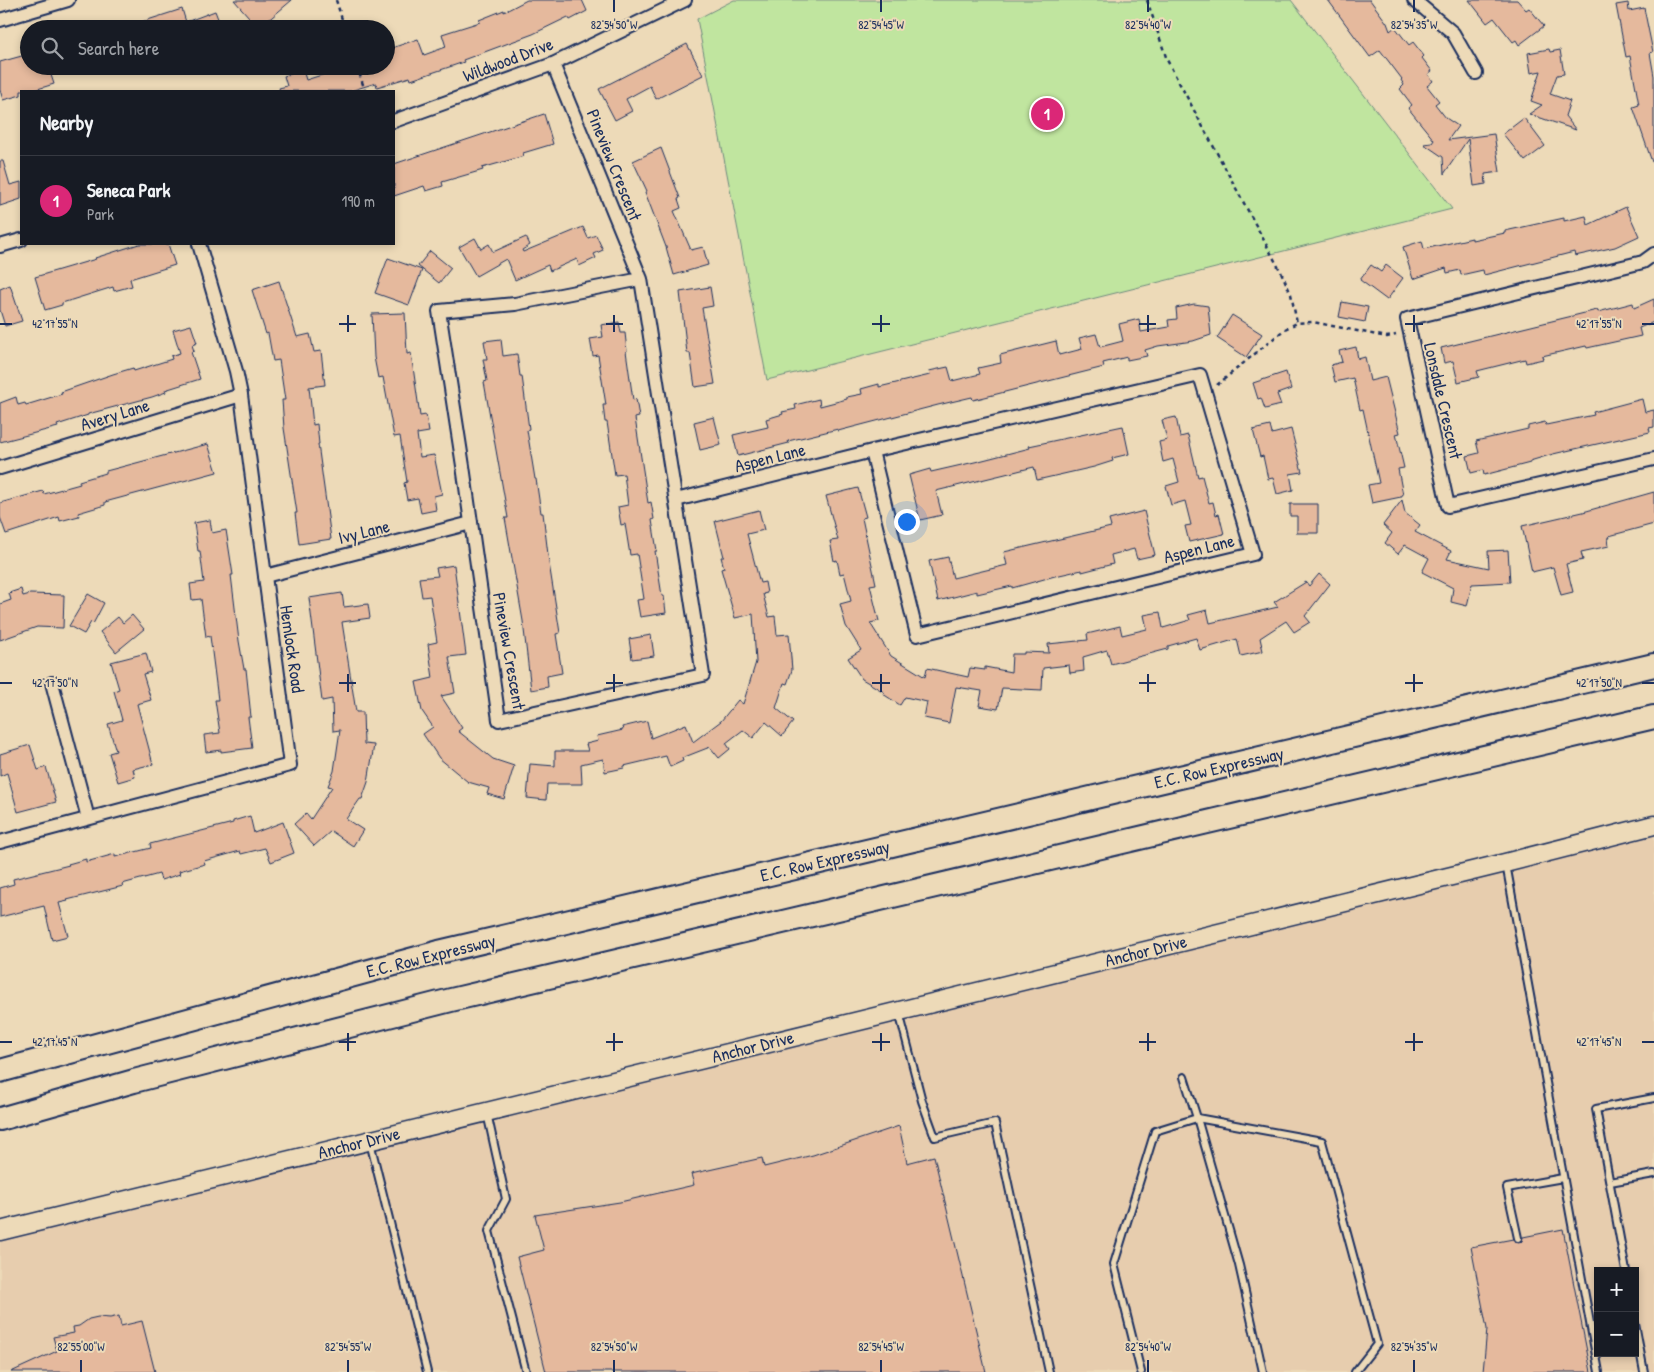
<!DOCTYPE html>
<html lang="en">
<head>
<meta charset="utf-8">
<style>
  :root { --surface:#171b24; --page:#242831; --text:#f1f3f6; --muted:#9ea1a6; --line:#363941; --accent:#db2777 }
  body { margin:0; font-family:"Patrick Hand",sans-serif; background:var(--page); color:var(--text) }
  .controls { position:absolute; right:15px; bottom:15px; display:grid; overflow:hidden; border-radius:0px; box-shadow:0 2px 8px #0003 }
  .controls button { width:45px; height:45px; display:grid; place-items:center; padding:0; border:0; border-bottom:1px solid var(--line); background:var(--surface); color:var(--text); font:25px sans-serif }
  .you { position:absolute; left:906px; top:521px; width:18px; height:18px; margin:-12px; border:4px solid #fff; border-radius:50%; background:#1a73e8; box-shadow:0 0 0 8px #1a73e833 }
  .badge { display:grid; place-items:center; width:32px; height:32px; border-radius:50%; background:var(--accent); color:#fff; font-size:16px; font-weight:700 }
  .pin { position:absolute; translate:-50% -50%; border:2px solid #fff; box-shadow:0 1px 5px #0006 }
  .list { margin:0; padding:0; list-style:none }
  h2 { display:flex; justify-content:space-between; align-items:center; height:65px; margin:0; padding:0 20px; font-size:21px }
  h2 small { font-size:16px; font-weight:400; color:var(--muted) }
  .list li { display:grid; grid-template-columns:32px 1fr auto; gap:15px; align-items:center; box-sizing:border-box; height:90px; padding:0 20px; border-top:1px solid var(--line) }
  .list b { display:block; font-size:19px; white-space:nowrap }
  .list p { margin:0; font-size:16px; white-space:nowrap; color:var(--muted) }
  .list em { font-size:16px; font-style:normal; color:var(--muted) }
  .icon { flex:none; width:28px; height:28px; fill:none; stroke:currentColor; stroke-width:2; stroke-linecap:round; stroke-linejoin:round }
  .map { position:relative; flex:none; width:1654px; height:1372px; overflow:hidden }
  .search { position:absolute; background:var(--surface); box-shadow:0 2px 8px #0003; left:20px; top:20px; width:375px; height:55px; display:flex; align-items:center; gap:12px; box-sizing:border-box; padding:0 18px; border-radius:28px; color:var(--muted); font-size:19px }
  .panel { position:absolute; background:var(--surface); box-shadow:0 2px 8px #0003; left:20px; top:90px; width:375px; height:155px; border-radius:0px }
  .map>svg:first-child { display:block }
</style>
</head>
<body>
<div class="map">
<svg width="1654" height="1372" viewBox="0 0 1654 1372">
  <rect width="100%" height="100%" fill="#eddab8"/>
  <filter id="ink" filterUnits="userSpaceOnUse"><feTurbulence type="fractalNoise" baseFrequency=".02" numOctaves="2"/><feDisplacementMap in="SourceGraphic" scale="10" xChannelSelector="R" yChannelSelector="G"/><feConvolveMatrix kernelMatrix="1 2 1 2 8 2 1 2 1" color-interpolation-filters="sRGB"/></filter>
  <g filter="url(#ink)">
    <path fill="#e7cdae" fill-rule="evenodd" d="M1654,832V1372H0V1242ZM1598,1271H1635V1353H1598Z"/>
    <path fill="#c0e59f" stroke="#6e8a7e" d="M734,0H1291L1452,209L767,380L697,19Z"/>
    <g fill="#e5b99d" stroke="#1b2f5e">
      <path d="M234,0H292L258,29H236L249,17Z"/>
      <path d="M527,0H582L587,11L570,20L568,17L533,34L463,60L464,62L411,80L410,77L377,87L376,83L350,91H280L279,88L287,86L284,76L303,70L306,80L350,66H386V50L418,39L424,55L446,47L442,34L480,22L479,20L504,10V12Z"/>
      <path d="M1328,0H1370L1387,23L1390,31L1395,27L1409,45L1413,42L1424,56L1422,58L1432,71L1428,74L1433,81L1427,86L1439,101L1435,104L1446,118L1458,126L1448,140L1494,134L1500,172L1485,174L1486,184L1474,186L1468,139L1444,174L1443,157L1424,144L1432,143L1434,140L1408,108L1412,105L1400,89L1404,85L1401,80L1402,79L1380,50L1370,57Z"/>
      <path d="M1469,0H1517L1526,10L1529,8L1544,26L1519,45L1516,40L1513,42L1494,18L1487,23Z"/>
      <path d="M1628,3L1629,11L1644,8L1653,52L1650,53L1654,76V162H1652L1633,107L1639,105L1630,56L1626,57L1616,5Z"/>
      <path d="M182,9L186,22L215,11L222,29H129V26Z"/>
      <path d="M687,44L703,75L656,99L650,86L626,99L632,111L615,120L599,89Z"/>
      <path d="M1549,49L1550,52L1560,50L1564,74L1557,75L1550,94L1570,101L1565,116L1576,130L1529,114L1542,105L1531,101L1541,71L1531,73L1528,53Z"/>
      <path d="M29,54V66H48L54,84L31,91H21V95L3,100L0,90V62Z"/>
      <path d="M544,114L553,144L523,153L524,156L482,168L483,170L442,182L443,186L426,191L424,186L394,196V164Z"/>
      <path d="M1524,118L1545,146L1525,161L1503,134Z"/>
      <path d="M661,148L680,198L678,199L681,208L674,211L691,250L703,247L708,265L674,275L666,247L645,192L647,191L633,161Z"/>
      <path d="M0,161H3L10,185L21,182V199L0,206Z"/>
      <path d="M1626,207L1639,236L1615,247L1575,256L1574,252L1484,275L1483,270L1461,275L1460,270L1447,273L1446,268L1413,279L1403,247L1422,241L1424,249L1472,238V240L1505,233V231L1564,218V221L1586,216L1588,225Z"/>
      <path d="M583,227L588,238L596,235L603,250L594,254L596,258L579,266L577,259L550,271L548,265L515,280L506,259L476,276L459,247L475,238L481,249L489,244L493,252L526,237L530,245L522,250L523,252Z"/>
      <path d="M139,244H168L175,265L130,279L132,286L114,291L113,287L62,303V305L45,310L35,277L96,259L95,258Z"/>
      <path d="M430,251L451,268L439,283L418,266Z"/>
      <path d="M388,258L422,270L409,305L375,293Z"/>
      <path d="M1371,265L1381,272L1386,265L1403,278L1387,300L1360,280Z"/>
      <path d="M279,281L297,337L310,334L314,352L321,351L325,385L309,387L313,425L317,424L319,444H318L331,539L299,544L295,513H297L284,428L282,400H285L279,360L273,361L268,333L266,334L252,290Z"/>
      <path d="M10,285L22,321L5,326L0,310V289Z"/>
      <path d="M710,287L713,306L702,308L715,384L695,387L690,353H687L680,292Z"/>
      <path d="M1654,299V322L1639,328L1641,336L1587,348L1586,346L1542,356L1543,359L1526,363L1525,359L1477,371L1479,377L1458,382L1453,361L1444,363L1441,348L1597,310L1598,312L1633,303L1634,308Z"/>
      <path d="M1342,302L1368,307L1365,322L1339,317Z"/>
      <path d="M1194,304L1208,306L1211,335L1193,341L1158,346L1145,350L1147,356L1127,360V357L1103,363L1104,367L973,400L972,397L938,405L838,431V429L788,441L789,443L738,456L733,435L768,427L766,419L783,414L782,412L796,409L795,405L819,399L820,406L847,399V397L862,394L861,389L879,384V387L930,375L929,371L948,367L952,381L980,374L978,368L1001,363L1000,355L1056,341L1059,355L1082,349L1079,338L1096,334L1100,347L1123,341L1119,324L1139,319L1141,332L1169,327L1168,320L1177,319L1176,308Z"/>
      <path d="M405,313L407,354L411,353L420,416L426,415L429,432L417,434L420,457L434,455L442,494L434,496L436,510L421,513L418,498L407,500L404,483L407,482L400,436L394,437L383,377L378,378L374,357L372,314Z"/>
      <path d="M1232,315L1262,334L1246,357L1217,338Z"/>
      <path d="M619,322L621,333H625L627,351H626L633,400L636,399L639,417L635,418L648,503L651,502L654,519L652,520L657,551H655L662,596H664L666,613L640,617L637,600L644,599L637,554L630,555L625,524L621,525L618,507L628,505L624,474L615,475L607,422H605L603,405H606L598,355L593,356L590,339L603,337L601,325Z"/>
      <path d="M191,325L197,343L192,345L194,351L191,352L200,379L165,390L166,392L152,397L88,414V415L57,425L58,427L0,442V403L16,397L18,405L25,403L26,405L62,394L61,392L113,374L133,368L134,371L172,359L171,356L180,353L173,330Z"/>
      <path d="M501,339L503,356L517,354L520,376H522L529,429L527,430L535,479H536L541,513H543L549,563L560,633L556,634L562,673L547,676L548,687L531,690L523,621L505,518H508L484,382L487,381L483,359H487L484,341Z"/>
      <path d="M1356,347L1358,359L1365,357L1370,381L1386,377L1400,433L1396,434L1404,468L1398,469L1403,495H1401V497L1372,503L1368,485L1379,483L1363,409L1360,410L1353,378L1335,382L1331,365L1342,362L1339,351Z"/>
      <path d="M1286,372L1291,389L1277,394L1281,405L1265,409L1261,398L1258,399L1253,383Z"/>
      <path d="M1642,399L1645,412L1654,410V427L1649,428L1650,432L1553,454L1530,461V463L1484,475L1483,470L1471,473L1467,456L1479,453L1476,441L1528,429V426L1545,422L1546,425L1594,415L1593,412Z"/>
      <path d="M714,417L721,445L700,450L694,422Z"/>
      <path d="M1176,417L1180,437L1188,435L1198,477L1202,476L1209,503L1213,502L1216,515L1219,514L1224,534L1189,542L1185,526L1191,525L1185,501L1171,505L1166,486L1179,482L1173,459L1163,462L1159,442L1167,440L1162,420Z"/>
      <path d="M1123,426L1129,454L1112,458L1113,461L1094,467L1037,480L1034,467L936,491L942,515L920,520L909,475L930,469L931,472L979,461L1030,448L1029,446Z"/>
      <path d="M1270,426L1272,434L1291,429L1302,472L1290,474L1293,490L1277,494L1273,478L1268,479L1263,456L1260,457L1253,430Z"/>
      <path d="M208,444L217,472L105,502V505L78,513L79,516L60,521L59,517L6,534L0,517V503L43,491L44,494L80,484L79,481L106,473V471Z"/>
      <path d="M858,488L866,517L862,518L876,584L870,585L879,621L870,623L891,656L925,677L927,668L968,677L970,668L985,670V667L1011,672L1012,654H1024V652L1049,653L1048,644L1088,640L1087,634L1120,626L1122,635L1147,629L1144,615L1160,612L1163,628L1190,620L1188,615L1207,610L1210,623L1278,607L1274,602L1306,582L1309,586L1319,574L1330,584L1305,616L1310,622L1294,632L1286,621L1260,638L1263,651L1241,656L1237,639L1200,650L1196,638L1168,646V649L1111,664L1107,650L1083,657L1084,671L1070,673L1069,665L1043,668L1042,690L1002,688L998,709L979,706L982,691L956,687L949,723L924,718L927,702L905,697L900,705L883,694L884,692L862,679L848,658L861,650L846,626L840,604L851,601L844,573L840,574L837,560L834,561L830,541L838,540L826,496Z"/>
      <path d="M1654,492V524L1609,536L1610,538H1608L1609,546L1581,552L1583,560L1566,564L1573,592L1561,595L1553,567L1532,572L1522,526L1583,512Z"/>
      <path d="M1402,500L1405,513L1420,525L1415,532L1451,551L1447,559L1489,568L1488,551L1508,550L1510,582L1472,584L1467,606L1451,602L1453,588L1422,572L1429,558L1405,545L1398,554L1385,543L1392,533L1383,525Z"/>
      <path d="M1290,504H1318V533H1297V516H1290Z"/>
      <path d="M759,510L764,530L747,534L760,583L765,582L767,593L763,594L769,617L775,616L777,635L789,634L792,670L787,684L784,683L776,708L793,722L782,736L766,722L753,738L743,730L726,743L730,749L719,758L710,747L682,758L683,761L670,767L666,756L624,766V768L605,772L603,759L581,764L582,784H547L546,800L527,798L530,764L555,766V751H588L586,744L598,741L597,736L623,730L622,727L647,721L651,738L686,724L693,742L721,721L738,700L743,704L756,662L753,614L735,618L721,569L724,568L721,557H724L715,521Z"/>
      <path d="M1144,511L1155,555L1137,559L1134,549L1111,555L1113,564L1082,572V570L1055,576L1012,588V586L977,594V591L938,601L929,561L948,557L953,578L1007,565L1004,552L1111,527L1109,520Z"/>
      <path d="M210,520L212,533L226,530L233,575H231L239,641L244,669H246L251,717H248L252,748L221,752V750L206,752L204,735L220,733L215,700H218L210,636L206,637L201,599L192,600L190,584L204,582L200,551H198L194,523Z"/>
      <path d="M454,565L466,655L449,657L455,693L441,696L462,728L458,731L493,759L514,766L504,799L487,794L489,788L468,782L439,758L423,734L433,727L422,711L416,682L433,678L428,644L437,642L430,596L422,597L419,578L438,576L436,568Z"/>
      <path d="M21,589L23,596L30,594L64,595L63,628L37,627L0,640V604L11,600L9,593Z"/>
      <path d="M342,593L344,607L368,604L370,618L342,622L356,712H363L364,744L374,745L368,782L362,799H360L346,819L363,830L353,846L331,831L314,846L294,824L306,813L311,819L332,787L328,786L334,771L340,730L333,731L332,699L322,701L309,598Z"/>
      <path d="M88,594L104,603L93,624L91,622L84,634L69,626Z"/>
      <path d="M132,615L144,629L116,652L100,632L118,617L123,623Z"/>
      <path d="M651,635L654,656L632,659L629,639Z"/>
      <path d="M146,653L151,672L143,674L151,700L137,704L153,764L133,769L135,777L118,782L109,753L116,751L108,724L122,720L114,691L119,689L111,662Z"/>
      <path d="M30,745L38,770L46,767L56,802L18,812L7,773L0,776V754Z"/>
      <path d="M250,816L254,833L283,822L294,853L271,862L265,848L241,854L240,851L204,861L205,864L179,871L180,874L161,880L159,874L122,884L123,886L67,900L68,901L59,903L68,936L52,940L44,906L0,917V888L14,884L13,879L69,865L68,864L86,859V862L115,854V857L151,848L150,844L233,823V821Z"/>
      <path d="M899,1126L907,1163L934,1156L986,1372H546L517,1257L544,1250L535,1215L620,1202L694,1185L691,1174L762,1158L764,1167L813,1155Z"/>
      <path d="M1563,1229L1591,1372H1483L1487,1329L1471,1247L1513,1239L1515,1242L1519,1243L1522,1241L1523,1237Z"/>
      <path d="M119,1316L121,1326L142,1321L155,1372H11L57,1351L53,1337L74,1333L73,1327L79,1326L89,1319L98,1317L110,1318Z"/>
    </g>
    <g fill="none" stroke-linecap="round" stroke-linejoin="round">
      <g stroke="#1b2f5e" stroke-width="10">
        <g id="lane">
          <path d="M1506,864L1599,1372"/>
          <path d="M899,1012L922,1101L935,1137L995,1123L1049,1372"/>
          <path d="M1184,1077L1197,1118L1322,1141L1377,1344L1355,1372"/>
          <path d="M487,1113L506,1199L489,1231L526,1372"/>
          <path d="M370,1142L427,1372"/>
          <path d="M1610,1182L1654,1174"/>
          <path d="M1518,1238L1507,1188L1563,1178"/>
          <path d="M1626,1271L1596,1109L1654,1098"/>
          <path d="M1635,1324L1644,1372"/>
          <path d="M1141,1372L1114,1264L1155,1131L1197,1118L1239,1265L1263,1372"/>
        </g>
      </g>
      <g stroke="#1b2f5e" stroke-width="16">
        <g id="street">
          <path d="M1414,0L1453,33L1476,73"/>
          <path d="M0,20L68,0"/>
          <path d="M553,64L641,279L703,675L499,720L463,466L439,311L515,304L641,279"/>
          <path d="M394,121L553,64L685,0"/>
          <path d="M0,246L21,240"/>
          <path d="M1654,254L1643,262L1407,319L1448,506L1654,459"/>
          <path d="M0,468L241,395"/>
          <path d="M676,500L872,451L917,635L1253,554L1200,375L872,451"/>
          <path d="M265,576L471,523"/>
          <path d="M52,683L88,818"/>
          <path d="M0,842L290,765L241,395L236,371L199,244"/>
        </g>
      </g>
      <g stroke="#1b2f5e" stroke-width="21">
        <path id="secondary" d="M0,1231L1505,863L1654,825"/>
      </g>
      <g stroke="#1b2f5e" stroke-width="26">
        <g id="highway">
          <path d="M0,1071L439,952L1654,665"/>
          <path d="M0,1119L134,1081L451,1000L1654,717"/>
        </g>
      </g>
      <g stroke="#1b2f5e" stroke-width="2.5" stroke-dasharray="4 4" stroke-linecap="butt">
        <path d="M336,0L345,29"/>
        <path d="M1147,0L1167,60L1281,272L1291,294L1297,323"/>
        <path d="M357,66L365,91"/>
        <path d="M1217,385L1285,329L1297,323L1313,322L1387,337L1396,335"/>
      </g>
      <use href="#lane" stroke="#eddab8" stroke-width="6"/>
      <use href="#street" stroke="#eddab8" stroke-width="12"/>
      <use href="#secondary" stroke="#eddab8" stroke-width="18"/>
      <use href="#highway" stroke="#eddab8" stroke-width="22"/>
    </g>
  </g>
  <path fill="none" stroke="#1b2f5e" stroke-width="2" d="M614,0V12M881,0V12M1148,0V12M1414,0V12M348,315V332M614,315V332M881,315V332M1148,315V332M1414,315V332M0,324H12M339,324H356M606,324H623M872,324H890M1139,324H1156M1405,324H1423M1642,324H1654M348,674V692M614,674V692M881,674V692M1148,674V692M1414,674V692M0,683H12M339,683H356M606,683H623M872,683H890M1139,683H1156M1405,683H1423M1642,683H1654M348,1033V1051M614,1033V1051M881,1033V1051M1148,1033V1051M1414,1033V1051M0,1042H12M339,1042H356M606,1042H623M872,1042H890M1139,1042H1156M1405,1042H1423M1642,1042H1654M81,1360V1372M348,1360V1372M614,1360V1372M881,1360V1372M1148,1360V1372M1414,1360V1372"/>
  <g text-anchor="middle" stroke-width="4" stroke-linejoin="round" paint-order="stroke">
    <g font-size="18" fill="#1b2f5e" stroke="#eddab8">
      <text transform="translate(508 60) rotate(-21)" y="6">Wildwood Drive</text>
      <text transform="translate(614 165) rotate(68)" y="6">Pineview Crescent</text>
      <text transform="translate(1443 401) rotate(77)" y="6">Lonsdale Crescent</text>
      <text transform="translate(115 415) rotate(-17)" y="6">Avery Lane</text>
      <text transform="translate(770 458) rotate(-14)" y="6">Aspen Lane</text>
      <text transform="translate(364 532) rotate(-14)" y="6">Ivy Lane</text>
      <text transform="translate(1199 549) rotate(-14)" y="6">Aspen Lane</text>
      <text transform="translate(292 649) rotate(82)" y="6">Hemlock Road</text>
      <text transform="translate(509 651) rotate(80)" y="6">Pineview Crescent</text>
      <text transform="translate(1219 768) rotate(-13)" y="6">E.C. Row Expressway</text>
      <text transform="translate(825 861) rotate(-13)" y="6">E.C. Row Expressway</text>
      <text transform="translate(1146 951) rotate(-14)" y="6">Anchor Drive</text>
      <text transform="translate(431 956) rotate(-14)" y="6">E.C. Row Expressway</text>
      <text transform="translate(753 1047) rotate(-14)" y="6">Anchor Drive</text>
      <text transform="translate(359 1143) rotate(-14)" y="6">Anchor Drive</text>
    </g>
  </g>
  <g font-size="12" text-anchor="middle" fill="#1b2f5e" stroke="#eddab8" stroke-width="4" stroke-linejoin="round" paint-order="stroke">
    <text x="614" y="29">82°54'50"W</text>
    <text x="881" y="29">82°54'45"W</text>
    <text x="1148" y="29">82°54'40"W</text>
    <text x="1414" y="29">82°54'35"W</text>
    <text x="55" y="328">42°17'55"N</text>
    <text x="1599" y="328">42°17'55"N</text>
    <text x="55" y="687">42°17'50"N</text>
    <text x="1599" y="687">42°17'50"N</text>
    <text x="55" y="1046">42°17'45"N</text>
    <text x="1599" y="1046">42°17'45"N</text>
    <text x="81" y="1351">82°55'00"W</text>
    <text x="348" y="1351">82°54'55"W</text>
    <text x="614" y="1351">82°54'50"W</text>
    <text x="881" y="1351">82°54'45"W</text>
    <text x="1148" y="1351">82°54'40"W</text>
    <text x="1414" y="1351">82°54'35"W</text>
  </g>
</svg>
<div class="controls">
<button>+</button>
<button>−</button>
</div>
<div class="you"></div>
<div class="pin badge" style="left:1047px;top:114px">1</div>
<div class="search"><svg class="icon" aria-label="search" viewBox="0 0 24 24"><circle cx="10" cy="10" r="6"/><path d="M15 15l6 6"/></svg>Search here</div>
<section class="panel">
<h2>Nearby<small></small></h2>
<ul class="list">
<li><span class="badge">1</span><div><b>Seneca Park</b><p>Park</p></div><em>190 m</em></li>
</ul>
</section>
</div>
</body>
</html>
